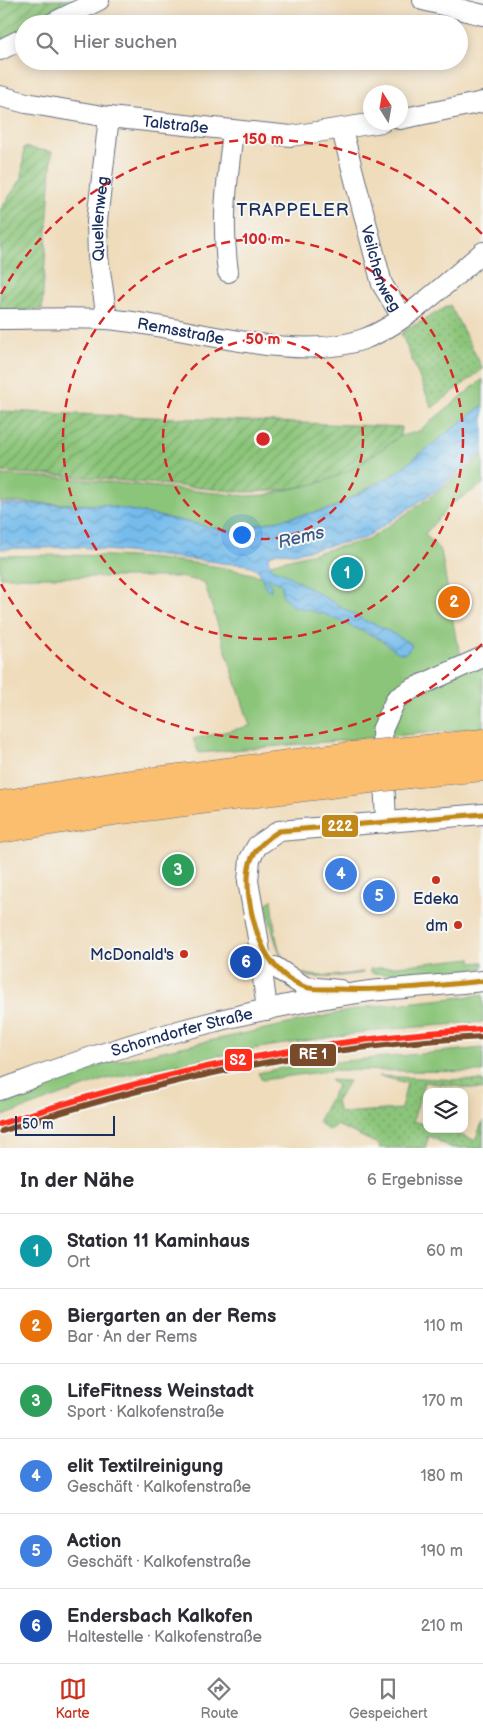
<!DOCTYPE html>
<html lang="de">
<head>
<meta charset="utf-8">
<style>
  :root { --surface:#fff; --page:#f2f2f3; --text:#2b2b33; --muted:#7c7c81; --line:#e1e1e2; --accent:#c8321e }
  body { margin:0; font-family:"Balsamiq Sans",sans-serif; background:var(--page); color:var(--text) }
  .controls { position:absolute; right:15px; bottom:15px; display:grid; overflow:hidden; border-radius:10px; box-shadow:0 2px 12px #0003 }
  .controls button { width:45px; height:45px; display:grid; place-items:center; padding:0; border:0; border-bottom:1px solid var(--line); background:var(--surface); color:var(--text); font:25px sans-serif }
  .compass { position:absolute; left:363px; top:85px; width:45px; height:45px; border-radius:50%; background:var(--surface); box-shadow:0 2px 12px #0003; rotate:349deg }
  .scale { position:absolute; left:15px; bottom:12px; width:100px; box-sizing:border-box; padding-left:5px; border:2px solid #1b2f5e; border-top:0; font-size:14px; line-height:18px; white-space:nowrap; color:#1b2f5e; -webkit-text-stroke:4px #f6f6f2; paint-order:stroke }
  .you { position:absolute; left:241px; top:534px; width:18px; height:18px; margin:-12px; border:4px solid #fff; border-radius:50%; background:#1a73e8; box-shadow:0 0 0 8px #1a73e833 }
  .badge { display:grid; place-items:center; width:32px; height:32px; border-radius:50%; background:var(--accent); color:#fff; font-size:16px; font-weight:700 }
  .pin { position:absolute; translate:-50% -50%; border:2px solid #fff; box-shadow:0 1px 5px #0006 }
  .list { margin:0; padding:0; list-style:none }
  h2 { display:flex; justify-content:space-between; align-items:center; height:65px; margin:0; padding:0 20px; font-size:21px }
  h2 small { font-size:16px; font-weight:400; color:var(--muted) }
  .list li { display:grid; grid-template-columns:32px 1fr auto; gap:15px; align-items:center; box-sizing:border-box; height:75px; padding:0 20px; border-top:1px solid var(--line) }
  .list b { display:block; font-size:19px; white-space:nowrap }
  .list p { margin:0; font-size:16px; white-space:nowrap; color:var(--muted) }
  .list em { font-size:16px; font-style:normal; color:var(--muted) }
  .icon { flex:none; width:28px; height:28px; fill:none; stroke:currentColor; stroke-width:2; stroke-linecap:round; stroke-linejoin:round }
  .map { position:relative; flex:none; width:483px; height:1148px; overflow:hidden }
  .search { position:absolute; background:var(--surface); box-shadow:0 2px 12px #0003; left:15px; right:15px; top:15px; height:55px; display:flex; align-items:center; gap:12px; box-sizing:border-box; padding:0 18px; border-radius:28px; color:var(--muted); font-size:19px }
  .sheet { height:515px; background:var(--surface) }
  nav { display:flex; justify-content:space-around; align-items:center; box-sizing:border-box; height:70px; border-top:1px solid var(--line); background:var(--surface); font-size:14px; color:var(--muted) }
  nav a { display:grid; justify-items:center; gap:2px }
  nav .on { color:var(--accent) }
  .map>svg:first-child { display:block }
</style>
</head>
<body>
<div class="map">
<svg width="483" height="1148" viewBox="0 0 483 1148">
  <defs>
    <pattern id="park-dots" width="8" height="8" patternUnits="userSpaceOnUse" patternTransform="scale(1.25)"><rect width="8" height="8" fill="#8bc579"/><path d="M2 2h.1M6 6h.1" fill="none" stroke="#71a066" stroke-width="1.8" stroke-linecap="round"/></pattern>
    <pattern id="garden-furrows" width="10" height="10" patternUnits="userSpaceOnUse" patternTransform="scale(1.25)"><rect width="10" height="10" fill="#8bc579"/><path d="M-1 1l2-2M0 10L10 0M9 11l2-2" fill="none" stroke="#71a066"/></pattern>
    <pattern id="water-waves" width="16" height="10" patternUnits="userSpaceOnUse" patternTransform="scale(1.25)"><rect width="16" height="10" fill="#74bcec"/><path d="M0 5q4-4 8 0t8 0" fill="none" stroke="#5e99c2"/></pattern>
  </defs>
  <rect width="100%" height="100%" fill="#f6f6f2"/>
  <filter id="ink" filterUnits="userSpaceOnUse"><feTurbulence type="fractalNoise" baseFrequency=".02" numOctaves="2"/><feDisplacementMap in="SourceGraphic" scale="10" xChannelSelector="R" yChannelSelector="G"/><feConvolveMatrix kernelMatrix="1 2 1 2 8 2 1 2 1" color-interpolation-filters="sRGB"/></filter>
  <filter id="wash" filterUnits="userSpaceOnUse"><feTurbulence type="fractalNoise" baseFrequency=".0096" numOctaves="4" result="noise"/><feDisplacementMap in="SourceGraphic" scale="20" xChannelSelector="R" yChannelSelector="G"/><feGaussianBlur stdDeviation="1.12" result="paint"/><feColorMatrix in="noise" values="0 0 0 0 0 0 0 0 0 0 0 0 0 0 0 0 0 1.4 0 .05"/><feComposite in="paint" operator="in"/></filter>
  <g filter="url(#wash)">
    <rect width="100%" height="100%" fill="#efdcbb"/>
    <g fill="#8bc579" stroke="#537a6c">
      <path d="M483,379V405L393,475L330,509L229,531L105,505L0,502V475L69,478L246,496L265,495L325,481L365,461L398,437L419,431Z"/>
      <path d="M483,455V484L450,505L425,534L441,551L456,639L465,666L483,661V728L199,753L193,739L250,726L204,582L179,577H0V556C86,554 176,554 260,576L273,563L368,540L439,491Z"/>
      <path d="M272,899C274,915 274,933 279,949C290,986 334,975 363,972V973C289,984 283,978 266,905Z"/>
      <path d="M471,958L472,963L483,962V968L424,975L371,973L370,969Z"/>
      <path d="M483,995V1022L379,1030L258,1048L106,1079L0,1117V1102L107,1063L367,1007Z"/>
      <path d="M483,1048V1072L334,1070L262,1080L258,1073L292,1066Z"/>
    </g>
    <g fill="url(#park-dots)" stroke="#537a6c">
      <path d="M450,305L483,369L432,408L401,333Z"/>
      <path d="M379,1076L483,1081V1090L424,1082L413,1121L427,1125V1129H440L475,1140L483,1121V1148H452L429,1136L425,1148H379L380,1145L337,1125L329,1131L318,1122L337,1086L330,1080L349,1081L336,1102L339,1113L401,1109L407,1083Z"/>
    </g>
    <g fill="url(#garden-furrows)" stroke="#537a6c">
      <path d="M0,0H75L31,24H24V28L0,41Z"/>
      <path d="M24,147L52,152L42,309L0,312V210L22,178Z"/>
      <path d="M0,411L402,427L400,436C376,452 353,473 324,481C299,489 270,492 244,492L71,476L0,472Z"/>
    </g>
    <path fill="url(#water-waves)" stroke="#4876a5" d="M483,405V453L438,489L365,538L295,553L277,552L271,555L268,559L273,569L282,572L365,621L375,624L408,642L412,645L406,653H399L378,638L324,614L292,606L282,595V585L268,578L266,580L271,586V591C262,587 264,578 259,572C251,560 228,566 217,562L80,547L0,549V504L105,505L229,531L330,509L393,475Z"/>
  </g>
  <g filter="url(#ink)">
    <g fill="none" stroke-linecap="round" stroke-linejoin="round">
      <g stroke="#656c7f" stroke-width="22">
        <g id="minor">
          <path d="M423,0L483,15"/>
          <path d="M51,24L99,0"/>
          <path d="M0,50L24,38"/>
          <path id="s1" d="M0,96L26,103L109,117L291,136L382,122"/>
          <path d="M400,119L483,102"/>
          <path id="s2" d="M342,130L382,284L402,317"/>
          <path d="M228,272C221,221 227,182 233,131"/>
          <path id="s3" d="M0,319C35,319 71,317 106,319C180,324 293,365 364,339C406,323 449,281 483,252"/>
          <path id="s4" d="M107,319L98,257L97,221L109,117"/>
          <path d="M386,823L382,730L396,699L412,689L483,657"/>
          <path d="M275,967L305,987L340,990"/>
          <path d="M267,1010L258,938L248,881L250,859L257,846L279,831L483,814"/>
          <path id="s5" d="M0,1090C116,1045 246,1008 370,991C407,987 445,985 483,981"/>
        </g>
      </g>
      <g stroke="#656c7f" stroke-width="29">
        <g id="highway">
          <path d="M406,751L483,743"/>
          <path d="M409,774L483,767"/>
          <path d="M0,805L116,786L352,756"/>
          <path d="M0,829L121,810L354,781"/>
        </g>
      </g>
      <use href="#minor" stroke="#fff" stroke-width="20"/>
      <use href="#highway" stroke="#fbbd6e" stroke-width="28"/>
      <g stroke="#656c7f" stroke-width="29" stroke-linecap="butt">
        <g id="highway-bridge">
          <path d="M352,756L406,751"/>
          <path d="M354,781L409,774"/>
        </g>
      </g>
      <use href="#highway-bridge" stroke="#fbbd6e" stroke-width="28"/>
      <g stroke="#f6f6f2" stroke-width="9">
        <path id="bus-1" d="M483,814L279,831C250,849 245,864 249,898C254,933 268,974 305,987C314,990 325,989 335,989C384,991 434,986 483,981"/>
      </g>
      <use href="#bus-1" stroke="#c08818" stroke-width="5"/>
      <g stroke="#f6f6f2" stroke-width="10">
        <path id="rail-1" d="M0,1124C161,1071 313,1039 483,1029"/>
      </g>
      <g stroke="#f6f6f2" stroke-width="10">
        <path id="rail-2" d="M2,1131C163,1078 314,1046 483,1037"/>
      </g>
      <use href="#rail-1" stroke="#ff2e1d" stroke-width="6"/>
      <use href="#rail-2" stroke="#7a4b2a" stroke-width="6"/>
    </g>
  </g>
  <g fill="none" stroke="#d62828" stroke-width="2.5" stroke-dasharray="9 6">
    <circle cx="263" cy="439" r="100"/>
    <circle cx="263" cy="439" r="200"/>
    <path d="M482 644A300 300 0 0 1 1 584M1 294A300 300 0 0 1 482 234"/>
  </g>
  <g fill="#c8321e" stroke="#f6f6f2" stroke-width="2">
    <circle cx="436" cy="880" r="5"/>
    <circle cx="458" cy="925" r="5"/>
    <circle cx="184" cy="954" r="5"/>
  </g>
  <g text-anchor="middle" stroke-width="4" stroke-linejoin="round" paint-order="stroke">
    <g font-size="16" fill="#1b2f5e" stroke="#f6f6f2">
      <text dy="6" stroke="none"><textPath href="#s1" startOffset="178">Talstraße</textPath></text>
      <text dy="6" stroke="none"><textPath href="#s4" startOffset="101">Quellenweg</textPath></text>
      <text dy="6" stroke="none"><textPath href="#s2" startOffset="144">Veilchenweg</textPath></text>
      <text dy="6" stroke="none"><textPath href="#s3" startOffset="182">Remsstraße</textPath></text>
      <text dy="6" stroke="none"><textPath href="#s5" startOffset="191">Schorndorfer Straße</textPath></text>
    </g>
    <g font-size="16" fill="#1b2f5e" stroke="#f6f6f2" text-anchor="end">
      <text x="436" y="904" text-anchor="middle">Edeka</text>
      <text x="448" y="931">dm</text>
      <text x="174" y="960">McDonald's</text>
    </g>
    <g font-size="18" letter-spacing="1" fill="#1b2f5e" stroke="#f6f6f2">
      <text x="293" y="216">TRAPPELER</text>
    </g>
    <g font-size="18" font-style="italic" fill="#365989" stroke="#f6f6f2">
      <text transform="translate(301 537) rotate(-13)" y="6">Rems</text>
    </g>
  </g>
  <circle cx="263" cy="439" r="8" fill="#d62828" stroke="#f6f6f2" stroke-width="2.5"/>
  <g font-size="15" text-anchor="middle" font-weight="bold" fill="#d62828" stroke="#f6f6f2" stroke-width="4" stroke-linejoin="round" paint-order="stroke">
    <text x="263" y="144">150 m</text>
    <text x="263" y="244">100 m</text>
    <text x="263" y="344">50 m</text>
  </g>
  <g stroke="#f6f6f2" stroke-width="2">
    <rect x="321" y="814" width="38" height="24" rx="5" fill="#c08818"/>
    <rect x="289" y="1043" width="48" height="24" rx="5" fill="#7a4b2a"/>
    <rect x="224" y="1048" width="29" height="24" rx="5" fill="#ff2e1d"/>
  </g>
  <g font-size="14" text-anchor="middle" font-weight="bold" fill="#fff">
    <text x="340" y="831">222</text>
    <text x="313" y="1059">RE 1</text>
    <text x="238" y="1065">S2</text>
  </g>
</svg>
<div class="controls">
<button><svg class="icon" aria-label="layers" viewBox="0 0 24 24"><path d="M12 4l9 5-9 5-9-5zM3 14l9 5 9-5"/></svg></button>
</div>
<svg class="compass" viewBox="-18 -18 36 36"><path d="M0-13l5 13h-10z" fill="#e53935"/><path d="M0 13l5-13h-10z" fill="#7c7c81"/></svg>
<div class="scale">50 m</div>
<div class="you"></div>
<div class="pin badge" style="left:347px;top:573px;background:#0f9aa8">1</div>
<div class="pin badge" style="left:454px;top:602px;background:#e8710a">2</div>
<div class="pin badge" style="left:178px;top:870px;background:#2e9e5b">3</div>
<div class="pin badge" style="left:341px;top:874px;background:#3f7fe0">4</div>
<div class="pin badge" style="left:379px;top:896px;background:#3f7fe0">5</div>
<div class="pin badge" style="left:246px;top:962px;background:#1a4fb4">6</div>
<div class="search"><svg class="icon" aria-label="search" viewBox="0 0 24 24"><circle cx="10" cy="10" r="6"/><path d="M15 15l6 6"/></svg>Hier suchen</div>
</div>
<section class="sheet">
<h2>In der Nähe<small>6 Ergebnisse</small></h2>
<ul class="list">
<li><span class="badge" style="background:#0f9aa8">1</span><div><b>Station 11 Kaminhaus</b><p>Ort</p></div><em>60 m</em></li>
<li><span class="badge" style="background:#e8710a">2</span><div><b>Biergarten an der Rems</b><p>Bar · An der Rems</p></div><em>110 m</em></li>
<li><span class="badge" style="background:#2e9e5b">3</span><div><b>LifeFitness Weinstadt</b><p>Sport · Kalkofenstraße</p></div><em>170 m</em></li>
<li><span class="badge" style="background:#3f7fe0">4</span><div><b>elit Textilreinigung</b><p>Geschäft · Kalkofenstraße</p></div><em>180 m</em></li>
<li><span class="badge" style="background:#3f7fe0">5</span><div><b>Action</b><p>Geschäft · Kalkofenstraße</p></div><em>190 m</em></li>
<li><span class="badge" style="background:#1a4fb4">6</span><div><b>Endersbach Kalkofen</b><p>Haltestelle · Kalkofenstraße</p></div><em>210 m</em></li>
</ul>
</section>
<nav>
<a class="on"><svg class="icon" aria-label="map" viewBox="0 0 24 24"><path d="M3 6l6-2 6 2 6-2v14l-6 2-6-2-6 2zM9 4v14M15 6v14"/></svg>Karte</a>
<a><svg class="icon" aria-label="directions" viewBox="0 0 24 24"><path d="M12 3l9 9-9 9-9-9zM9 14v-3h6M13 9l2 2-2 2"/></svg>Route</a>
<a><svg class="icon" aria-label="saved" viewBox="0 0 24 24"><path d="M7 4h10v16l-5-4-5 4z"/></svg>Gespeichert</a>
</nav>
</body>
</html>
